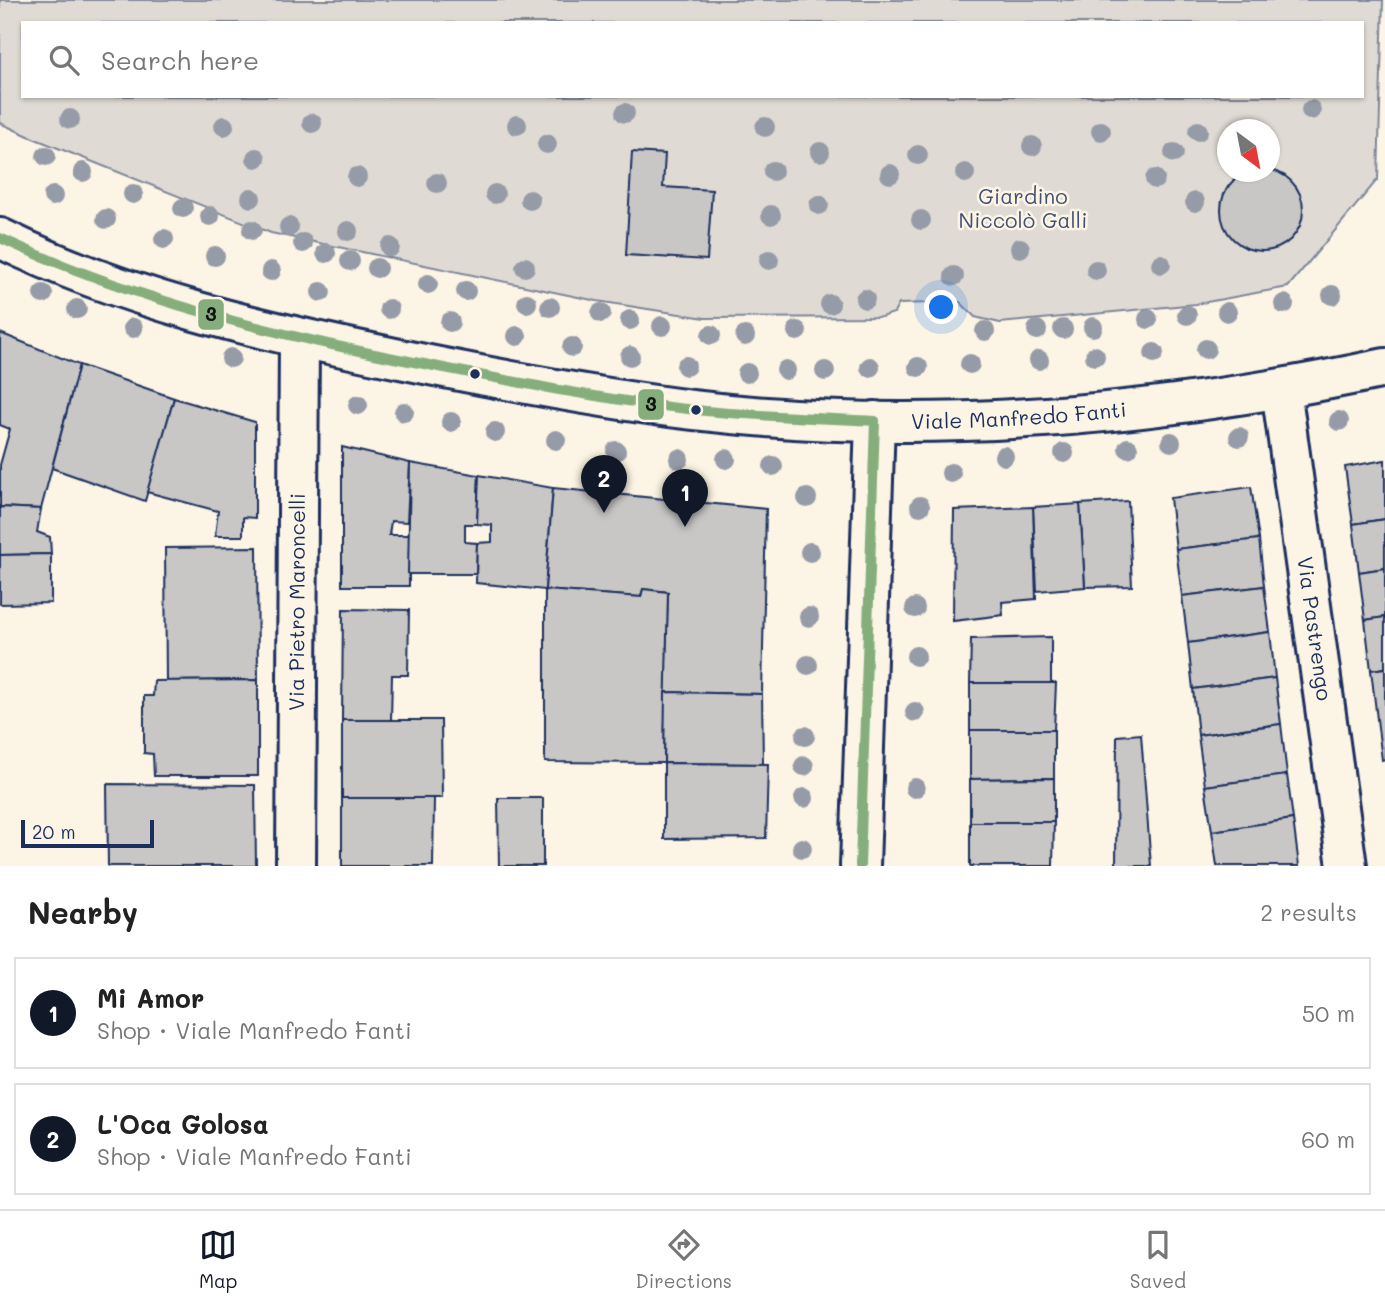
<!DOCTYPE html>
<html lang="en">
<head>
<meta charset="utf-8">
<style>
  :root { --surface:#fff; --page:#f6f6f6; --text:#222; --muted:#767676; --line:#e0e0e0; --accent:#111827 }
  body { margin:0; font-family:Mali,sans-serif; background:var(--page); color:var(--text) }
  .compass { position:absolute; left:1217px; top:119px; width:63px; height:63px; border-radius:50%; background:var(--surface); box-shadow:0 2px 5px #0004; rotate:148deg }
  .scale { position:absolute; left:21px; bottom:18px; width:133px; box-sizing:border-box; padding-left:7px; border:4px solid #1b2f5e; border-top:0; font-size:19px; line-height:24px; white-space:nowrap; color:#1b2f5e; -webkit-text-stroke:5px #fcf5e5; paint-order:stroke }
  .you { position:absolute; left:942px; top:308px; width:24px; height:24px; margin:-18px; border:5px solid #fff; border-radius:50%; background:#1a73e8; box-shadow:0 0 0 10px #1a73e833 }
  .badge { display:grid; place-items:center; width:46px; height:46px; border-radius:50%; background:var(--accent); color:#fff; font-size:23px; font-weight:700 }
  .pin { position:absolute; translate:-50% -58px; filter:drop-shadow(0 2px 4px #0008) }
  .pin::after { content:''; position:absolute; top:37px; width:24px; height:21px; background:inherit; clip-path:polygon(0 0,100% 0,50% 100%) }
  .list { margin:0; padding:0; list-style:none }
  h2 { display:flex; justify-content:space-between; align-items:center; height:91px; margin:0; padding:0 28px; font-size:30px }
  h2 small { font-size:23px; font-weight:400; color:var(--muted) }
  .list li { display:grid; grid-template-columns:46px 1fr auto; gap:21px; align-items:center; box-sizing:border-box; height:112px; margin:0 14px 14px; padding:0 14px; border:2px solid var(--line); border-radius:0px }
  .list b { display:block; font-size:26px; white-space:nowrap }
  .list p { margin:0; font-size:23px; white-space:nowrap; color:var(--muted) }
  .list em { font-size:23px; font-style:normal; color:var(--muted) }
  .icon { flex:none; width:38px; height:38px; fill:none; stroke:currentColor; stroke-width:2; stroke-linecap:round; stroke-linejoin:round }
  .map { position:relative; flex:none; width:1385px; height:866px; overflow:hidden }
  .search { position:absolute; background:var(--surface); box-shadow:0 2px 5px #0004; left:21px; right:21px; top:21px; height:77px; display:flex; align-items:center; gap:18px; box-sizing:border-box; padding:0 24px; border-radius:0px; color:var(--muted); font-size:26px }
  .sheet { height:343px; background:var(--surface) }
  nav { display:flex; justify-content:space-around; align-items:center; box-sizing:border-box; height:98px; border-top:2px solid var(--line); background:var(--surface); font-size:19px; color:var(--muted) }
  nav a { display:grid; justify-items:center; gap:4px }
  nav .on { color:var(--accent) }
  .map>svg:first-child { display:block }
</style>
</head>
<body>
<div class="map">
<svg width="1385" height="866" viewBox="0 0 1385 866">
  <rect width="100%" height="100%" fill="#fcf5e5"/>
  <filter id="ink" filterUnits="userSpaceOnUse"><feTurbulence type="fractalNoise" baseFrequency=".0143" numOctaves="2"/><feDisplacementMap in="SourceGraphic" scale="14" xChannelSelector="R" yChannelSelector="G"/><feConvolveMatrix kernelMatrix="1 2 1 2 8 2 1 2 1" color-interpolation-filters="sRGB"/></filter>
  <g filter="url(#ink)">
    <path fill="#dfdbd4" stroke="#7d8599" stroke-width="2" fill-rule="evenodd" d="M0,0H1383L1378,179L1288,287L1196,304L1000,323L975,317L960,302L899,304L894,313L881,317L705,318L597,301L271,233L33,138L0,123ZM23,23H1362V96H23ZM1228,130H1270V172H1228Z"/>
    <g fill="#c8c7c6" stroke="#1b2f5e" stroke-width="2">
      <path d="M632,152L665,154L663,187L712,190L707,260L626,255Z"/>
      <circle cx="1262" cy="210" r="41"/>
      <path d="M0,333L79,365L41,509L0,507V465L10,429L0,425Z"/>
      <path d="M79,365L174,398L145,501L52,468Z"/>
      <path d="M174,398L255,422V518L243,517V536H215L218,511L147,492Z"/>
      <path d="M342,447L410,463L407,522L391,521L389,535H409V586H342Z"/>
      <path d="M1385,460V519L1353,524L1345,467Z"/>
      <path d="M410,463L479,475L477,524H465V542L477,543L476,574H408Z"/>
      <path d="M479,475L553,488L545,590L476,583L477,543L492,542V525L477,524Z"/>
      <path d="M1251,487L1259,539L1176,549L1170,498Z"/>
      <path d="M553,488L766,509L762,694L665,692L668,592L643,589L641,597L545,590Z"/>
      <path d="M1128,501L1132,586L1085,587L1080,504Z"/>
      <path d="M1080,504L1085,587L1037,591L1033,507Z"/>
      <path d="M0,507L41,509L37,532L50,537L51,554L0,555Z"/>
      <path d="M1033,507L1036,599L1002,602L1003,615L953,621L954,510Z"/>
      <path d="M1385,519V568L1359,572L1353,524Z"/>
      <path d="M1259,539L1264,586L1182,596L1176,549Z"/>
      <path d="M257,547L258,680L166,681L165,548Z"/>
      <path d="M51,554V603L0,604V555Z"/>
      <path d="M1385,568V617L1365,620L1359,572Z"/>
      <path d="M1264,586L1270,632L1188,643L1182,596Z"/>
      <path d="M643,589L668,592L664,763L545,762V590L641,597Z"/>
      <path d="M343,609L409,610L408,675H392L391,721L342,720Z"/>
      <path d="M1385,617V668L1371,670L1365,620Z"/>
      <path d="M1270,632L1275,678L1193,689L1188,643Z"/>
      <path d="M1051,637V683H970L971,639Z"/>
      <path d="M1385,668V759L1382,760L1371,670Z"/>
      <path d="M1275,678L1281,724L1198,735L1193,689Z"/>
      <path d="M258,680V776H154L153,754L144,753V696H153L154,681Z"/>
      <path d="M970,683H1056L1054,730H970Z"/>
      <path d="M665,692L762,694L763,764L664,763Z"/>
      <path d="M342,720H441L442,798H342Z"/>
      <path d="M1281,724L1287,775L1205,786L1198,735Z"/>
      <path d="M970,730H1054V778L970,779Z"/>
      <path d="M1141,734L1151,866H1116L1117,736Z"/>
      <path d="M664,763L768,764L766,838L664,839Z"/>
      <path d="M1287,775L1293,819L1212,831L1205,786Z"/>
      <path d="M1054,778V822H970V779Z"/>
      <path d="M107,784L255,785L256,866H108Z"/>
      <path d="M342,798H434L433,866H342Z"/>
      <path d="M498,798H543V866H499Z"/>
      <path d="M1293,819L1299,866H1217L1212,831Z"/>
      <path d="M970,822H1054L1053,866H970Z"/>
    </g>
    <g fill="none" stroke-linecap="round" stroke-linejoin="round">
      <g stroke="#1b2f5e" stroke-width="44">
        <g id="minor">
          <path id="s1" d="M0,238C126,300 263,331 400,359C497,379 595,398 693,410C922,437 1160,416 1385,368"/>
          <path id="s2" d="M1281,389L1347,866"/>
          <path id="s3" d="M296,866L299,338"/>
          <path d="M860,866L875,421"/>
        </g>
      </g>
      <use href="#minor" stroke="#fcf5e5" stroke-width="38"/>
      <g stroke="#fcf5e5" stroke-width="16">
        <g id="bus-1">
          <path d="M0,238C134,300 275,335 419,363C511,381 603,400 696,410C755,416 815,418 875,421"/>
          <path d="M860,866L875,421"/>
        </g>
      </g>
      <use href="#bus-1" stroke="#85ae7c" stroke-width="10"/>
    </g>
    <g fill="#969ba8">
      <circle cx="1311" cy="110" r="10"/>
      <circle cx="625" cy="113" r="10"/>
      <circle cx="70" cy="119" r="10"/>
      <circle cx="312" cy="123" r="10"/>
      <circle cx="517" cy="125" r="10"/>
      <circle cx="224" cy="126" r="10"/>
      <circle cx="765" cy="127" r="10"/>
      <circle cx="1101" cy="131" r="10"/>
      <circle cx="1198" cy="131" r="10"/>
      <circle cx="547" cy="144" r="10"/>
      <circle cx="1032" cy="146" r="10"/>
      <circle cx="820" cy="152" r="10"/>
      <circle cx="1174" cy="153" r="10"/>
      <circle cx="918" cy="155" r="10"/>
      <circle cx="46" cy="156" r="10"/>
      <circle cx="256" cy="158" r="10"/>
      <circle cx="773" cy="171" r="10"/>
      <circle cx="83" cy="172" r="10"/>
      <circle cx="965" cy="173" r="10"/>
      <circle cx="890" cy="174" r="10"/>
      <circle cx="357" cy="177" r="10"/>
      <circle cx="1155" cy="179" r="10"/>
      <circle cx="437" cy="183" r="10"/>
      <circle cx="133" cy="194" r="10"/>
      <circle cx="495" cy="194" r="10"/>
      <circle cx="53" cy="196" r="10"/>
      <circle cx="251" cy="198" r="10"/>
      <circle cx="530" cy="200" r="10"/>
      <circle cx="1195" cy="202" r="10"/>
      <circle cx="819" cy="205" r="10"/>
      <circle cx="183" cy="208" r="10"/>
      <circle cx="771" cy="215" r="10"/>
      <circle cx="210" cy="216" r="10"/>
      <circle cx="106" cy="219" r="10"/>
      <circle cx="921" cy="220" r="10"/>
      <circle cx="289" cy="227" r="10"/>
      <circle cx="252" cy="230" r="10"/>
      <circle cx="348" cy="231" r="10"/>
      <circle cx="164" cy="239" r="10"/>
      <circle cx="303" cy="243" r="10"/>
      <circle cx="390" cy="247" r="10"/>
      <circle cx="1020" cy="248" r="10"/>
      <circle cx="326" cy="253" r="10"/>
      <circle cx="215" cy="256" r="10"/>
      <circle cx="769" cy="260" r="10"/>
      <circle cx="350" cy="261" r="10"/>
      <circle cx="1161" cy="264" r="10"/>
      <circle cx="525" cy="267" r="10"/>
      <circle cx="377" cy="268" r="10"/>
      <circle cx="1096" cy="270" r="10"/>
      <circle cx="271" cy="271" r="10"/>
      <circle cx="954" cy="276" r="10"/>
      <circle cx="428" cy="284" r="10"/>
      <circle cx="466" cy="291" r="10"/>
      <circle cx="321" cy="292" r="10"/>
      <circle cx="43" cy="294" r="10"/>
      <circle cx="1332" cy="295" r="10"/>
      <circle cx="865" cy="299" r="10"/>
      <circle cx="527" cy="303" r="10"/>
      <circle cx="830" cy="304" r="10"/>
      <circle cx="1284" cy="304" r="10"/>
      <circle cx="550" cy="307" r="10"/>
      <circle cx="77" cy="309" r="10"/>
      <circle cx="389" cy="309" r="10"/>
      <circle cx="1227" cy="312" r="10"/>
      <circle cx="601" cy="313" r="10"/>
      <circle cx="1187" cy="315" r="10"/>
      <circle cx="1148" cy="319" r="10"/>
      <circle cx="630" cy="320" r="10"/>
      <circle cx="450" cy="322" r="10"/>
      <circle cx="662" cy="326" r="10"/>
      <circle cx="1093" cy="327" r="10"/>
      <circle cx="133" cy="328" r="10"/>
      <circle cx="1063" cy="329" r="10"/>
      <circle cx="1037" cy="330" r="10"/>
      <circle cx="797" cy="331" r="10"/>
      <circle cx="985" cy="331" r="10"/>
      <circle cx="711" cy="335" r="10"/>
      <circle cx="517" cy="336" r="10"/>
      <circle cx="745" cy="336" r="10"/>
      <circle cx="572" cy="347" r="10"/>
      <circle cx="1206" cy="349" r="10"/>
      <circle cx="1154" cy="353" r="10"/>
      <circle cx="630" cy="356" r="10"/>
      <circle cx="1095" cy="356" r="10"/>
      <circle cx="231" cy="358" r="10"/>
      <circle cx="1039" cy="360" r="10"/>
      <circle cx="970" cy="364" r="10"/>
      <circle cx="686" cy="366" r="10"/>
      <circle cx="870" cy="367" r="10"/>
      <circle cx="918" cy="367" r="10"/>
      <circle cx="786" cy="370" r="10"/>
      <circle cx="825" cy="371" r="10"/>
      <circle cx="747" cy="373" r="10"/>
      <circle cx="358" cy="405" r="10"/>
      <circle cx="404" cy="412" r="10"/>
      <circle cx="1339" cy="421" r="10"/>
      <circle cx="451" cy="422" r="10"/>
      <circle cx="495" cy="432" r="10"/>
      <circle cx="1239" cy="437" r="10"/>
      <circle cx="556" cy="440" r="10"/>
      <circle cx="1171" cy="442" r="10"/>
      <circle cx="1128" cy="448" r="10"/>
      <circle cx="616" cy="451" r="10"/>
      <circle cx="1064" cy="453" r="10"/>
      <circle cx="1004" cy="456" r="10"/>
      <circle cx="679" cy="459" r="10"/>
      <circle cx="726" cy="459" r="10"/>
      <circle cx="773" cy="466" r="10"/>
      <circle cx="951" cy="473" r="10"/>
      <circle cx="807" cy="498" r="10"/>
      <circle cx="920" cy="506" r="10"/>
      <circle cx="810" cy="552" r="10"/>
      <circle cx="915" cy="608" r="10"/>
      <circle cx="809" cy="617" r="10"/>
      <circle cx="916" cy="656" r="10"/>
      <circle cx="808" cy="665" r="10"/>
      <circle cx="915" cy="712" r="10"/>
      <circle cx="805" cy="736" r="10"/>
      <circle cx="804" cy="766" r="10"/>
      <circle cx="915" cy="788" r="10"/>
      <circle cx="804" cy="798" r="10"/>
      <circle cx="802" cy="848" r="10"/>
    </g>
  </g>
  <g fill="#1b2f5e" stroke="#fcf5e5" stroke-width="2.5">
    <circle cx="475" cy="374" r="6"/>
    <circle cx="696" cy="410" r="6"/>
  </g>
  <g text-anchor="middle" stroke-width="5" stroke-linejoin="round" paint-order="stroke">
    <g font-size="21" fill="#425176" stroke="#fcf5e5">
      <text x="1023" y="204">Giardino<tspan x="1023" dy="24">Niccolò Galli</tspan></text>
    </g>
    <g font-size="21" fill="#1b2f5e" stroke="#fcf5e5">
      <text dy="7" stroke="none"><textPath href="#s1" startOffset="1043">Viale Manfredo Fanti</textPath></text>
      <text dy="7" stroke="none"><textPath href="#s3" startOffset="264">Via Pietro Maroncelli</textPath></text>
      <text dy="7" stroke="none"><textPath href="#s2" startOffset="242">Via Pastrengo</textPath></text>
    </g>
  </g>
  <g stroke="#fcf5e5" stroke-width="2.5">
    <rect x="197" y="298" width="28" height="33" rx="7" fill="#85ae7c"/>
    <rect x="637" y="388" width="28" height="33" rx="7" fill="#85ae7c"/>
  </g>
  <g font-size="19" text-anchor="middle" font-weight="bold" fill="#111">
    <text x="211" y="321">3</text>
    <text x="651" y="411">3</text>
  </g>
</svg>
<svg class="compass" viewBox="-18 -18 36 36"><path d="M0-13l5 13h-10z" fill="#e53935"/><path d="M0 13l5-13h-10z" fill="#767676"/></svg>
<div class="scale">20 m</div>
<div class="you"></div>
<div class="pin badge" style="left:685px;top:527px">1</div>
<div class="pin badge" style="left:604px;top:513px">2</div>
<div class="search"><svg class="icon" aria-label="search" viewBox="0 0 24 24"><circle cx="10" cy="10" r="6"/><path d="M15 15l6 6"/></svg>Search here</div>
</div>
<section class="sheet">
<h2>Nearby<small>2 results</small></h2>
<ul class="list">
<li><span class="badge">1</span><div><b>Mi Amor</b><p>Shop · Viale Manfredo Fanti</p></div><em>50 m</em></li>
<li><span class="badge">2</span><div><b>L'Oca Golosa</b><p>Shop · Viale Manfredo Fanti</p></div><em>60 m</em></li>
</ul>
</section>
<nav>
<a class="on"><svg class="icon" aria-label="map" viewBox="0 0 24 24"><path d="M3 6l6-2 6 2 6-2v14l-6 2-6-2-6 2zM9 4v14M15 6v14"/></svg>Map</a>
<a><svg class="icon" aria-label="directions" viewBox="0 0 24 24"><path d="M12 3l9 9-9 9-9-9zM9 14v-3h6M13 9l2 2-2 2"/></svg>Directions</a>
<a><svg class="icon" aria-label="saved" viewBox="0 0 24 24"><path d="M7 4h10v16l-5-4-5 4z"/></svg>Saved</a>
</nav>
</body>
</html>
